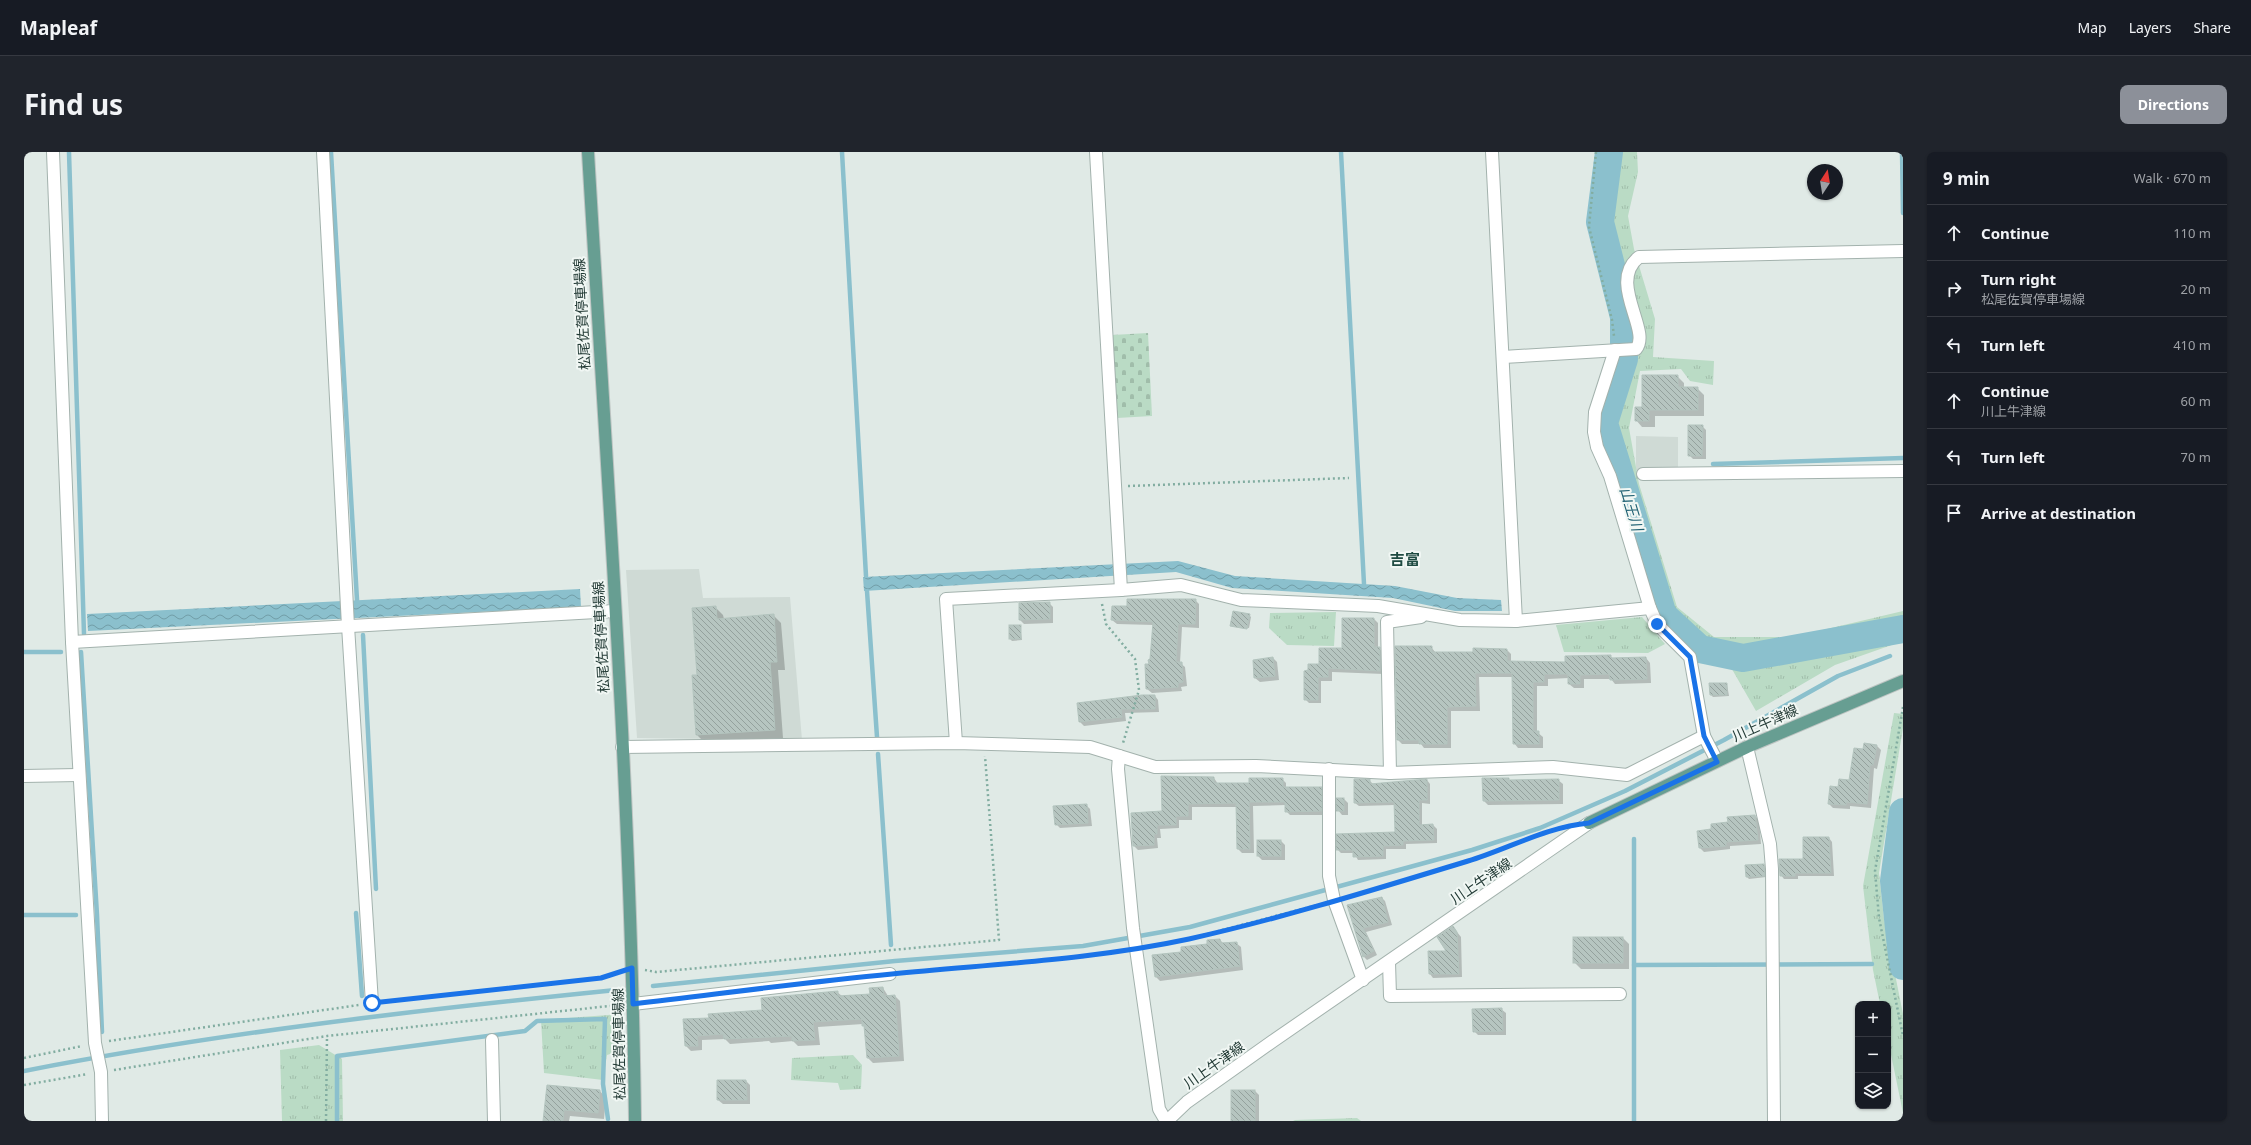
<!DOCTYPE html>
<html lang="en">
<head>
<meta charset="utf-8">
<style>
  :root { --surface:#171b24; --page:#20242c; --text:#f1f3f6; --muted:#9ea1a6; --line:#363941; --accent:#8c9099 }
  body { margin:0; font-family:"Noto Sans","Noto Sans JP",sans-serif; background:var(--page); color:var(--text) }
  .controls { position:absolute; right:12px; bottom:12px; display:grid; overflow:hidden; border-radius:8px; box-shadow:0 1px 3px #0004 }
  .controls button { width:36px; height:36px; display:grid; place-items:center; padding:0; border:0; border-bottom:1px solid var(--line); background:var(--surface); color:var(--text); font:20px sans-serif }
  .compass { position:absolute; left:1783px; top:12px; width:36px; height:36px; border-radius:50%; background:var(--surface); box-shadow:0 1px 3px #0004; rotate:12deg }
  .stop { position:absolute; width:12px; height:12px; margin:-9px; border:3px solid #1a73e8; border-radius:50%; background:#fff }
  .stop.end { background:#1a73e8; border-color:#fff; box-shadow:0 1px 4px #0008 }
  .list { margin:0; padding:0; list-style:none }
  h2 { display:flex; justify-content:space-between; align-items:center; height:52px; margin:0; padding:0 16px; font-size:17px }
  h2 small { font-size:13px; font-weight:400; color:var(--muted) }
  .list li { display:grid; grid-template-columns:26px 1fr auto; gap:12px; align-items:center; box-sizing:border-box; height:56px; padding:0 16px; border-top:1px solid var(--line) }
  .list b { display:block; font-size:15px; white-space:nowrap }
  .list p { margin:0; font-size:13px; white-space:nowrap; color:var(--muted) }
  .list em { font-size:13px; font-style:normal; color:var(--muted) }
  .icon { flex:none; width:22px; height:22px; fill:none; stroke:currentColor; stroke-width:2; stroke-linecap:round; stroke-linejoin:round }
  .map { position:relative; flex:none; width:1879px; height:969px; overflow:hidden; border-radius:8px }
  header { display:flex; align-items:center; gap:24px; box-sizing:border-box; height:56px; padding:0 20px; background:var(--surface); border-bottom:1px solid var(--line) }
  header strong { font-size:19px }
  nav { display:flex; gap:22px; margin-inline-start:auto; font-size:14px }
  .intro { display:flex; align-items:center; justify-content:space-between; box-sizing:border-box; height:96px; padding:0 24px }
  h1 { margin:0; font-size:28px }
  .button { padding:10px 18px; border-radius:8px; background:var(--accent); color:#fff; font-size:14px; font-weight:700 }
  main { display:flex; gap:24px; padding:0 24px }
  aside { flex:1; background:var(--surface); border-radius:8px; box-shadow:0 1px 3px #0004 }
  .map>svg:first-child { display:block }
</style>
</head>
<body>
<header>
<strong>Mapleaf</strong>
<nav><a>Map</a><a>Layers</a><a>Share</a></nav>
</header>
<div class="intro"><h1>Find us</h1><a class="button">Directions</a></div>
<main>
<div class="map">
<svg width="1879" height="969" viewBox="0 0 1879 969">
  <defs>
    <pattern id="grass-tufts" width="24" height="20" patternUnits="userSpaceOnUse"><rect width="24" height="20" fill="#badbc5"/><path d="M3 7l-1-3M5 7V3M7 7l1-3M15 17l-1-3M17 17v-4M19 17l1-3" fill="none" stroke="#a0bdaa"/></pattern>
    <pattern id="cemetery-stones" width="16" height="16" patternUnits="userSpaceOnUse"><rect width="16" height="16" fill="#badbc5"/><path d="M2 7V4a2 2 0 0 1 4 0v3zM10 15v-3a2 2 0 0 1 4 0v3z" fill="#a0bdaa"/></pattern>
    <pattern id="water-waves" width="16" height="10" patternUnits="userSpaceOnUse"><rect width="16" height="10" fill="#8bc0cd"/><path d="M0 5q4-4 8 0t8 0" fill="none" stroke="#719da7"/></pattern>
    <pattern id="building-back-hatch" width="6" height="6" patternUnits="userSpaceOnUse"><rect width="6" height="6" fill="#b6c5c0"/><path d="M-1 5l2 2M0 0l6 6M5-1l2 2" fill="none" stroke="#94a19d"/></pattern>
  </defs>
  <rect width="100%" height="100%" fill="#e0eae6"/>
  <g fill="#cfdad5">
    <path d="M1612,284L1654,285V318H1612Z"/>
    <path d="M675,417L679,446L766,445L778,588L613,586L602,418Z"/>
  </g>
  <g fill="url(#grass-tufts)">
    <path d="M1591,0H1613L1614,20L1604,64L1610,97L1631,167L1629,205L1690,209L1689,233L1666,229L1657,217L1616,219L1605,276L1615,332L1653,455L1690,485H1769L1879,459V471L1739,497L1684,494L1645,460L1585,272L1604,215L1610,185L1582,67Z"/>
    <path d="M1312,460L1310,494L1263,493L1245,476L1246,461Z"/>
    <path d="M1618,465L1641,492L1624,501L1540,500L1532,473Z"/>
    <path d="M1876,482L1879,484V489L1811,513L1732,559L1705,512L1771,508Z"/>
    <path d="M1870,561L1879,562V576L1855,721L1860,767L1879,862V961L1864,888V852H1856L1849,818L1839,734Z"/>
    <path d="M597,862L599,898L583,903L579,928L520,921L517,868Z"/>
    <path d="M295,893L318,907L319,969H258L256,898Z"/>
    <path d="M829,903L838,913L837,937L816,938L814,931L767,928L768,906Z"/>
    <path d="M1333,966L1337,969H1269L1271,968Z"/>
  </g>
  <path fill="url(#cemetery-stones)" d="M1124,181L1128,264L1093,266L1088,183Z"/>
  <g fill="url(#water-waves)">
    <path d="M1154,409L1211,424L1371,434L1433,446L1477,448L1478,459H1431L1369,446L1208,436L1152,420L840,439L839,425Z"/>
    <path d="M556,437L557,455L64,479L63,462Z"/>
  </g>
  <g fill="#0003">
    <path d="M1653,224L1660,231V236H1673L1680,243V264H1631V275H1618L1612,268L1618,256Z"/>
    <path d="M1678,274L1682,278V307H1669L1665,303Z"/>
    <path d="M1171,448L1175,452V476L1158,475L1156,511L1161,515L1163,534L1157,535L1158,539L1128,541L1123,537L1130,473L1093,472L1088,468L1104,455Z"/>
    <path d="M1025,451L1029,455V471L1000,472L996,468Z"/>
    <path d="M691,455L699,463L700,467L749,463L757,471L761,518H754L759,586L681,591L673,583L669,524H674Z"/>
    <path d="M1225,463L1227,465L1225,476L1208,473Z"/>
    <path d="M1350,467L1354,471V496L1359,500L1360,522L1308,520V529H1297V551H1285L1281,547L1296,513L1319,497Z"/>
    <path d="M996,474L998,488L988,489L986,487Z"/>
    <path d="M1407,495L1412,501H1450L1483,498L1487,502V510L1542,511L1586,504L1590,507L1622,506L1626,511L1627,531L1591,532L1587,527H1560V536H1550L1545,532V526L1524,527V534H1513V580L1519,585V596H1494L1490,591L1489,525H1455L1456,559H1427V596H1400L1397,592H1378L1374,588Z"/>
    <path d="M1249,506L1253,510L1255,528L1236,530L1231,526Z"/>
    <path d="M1703,532L1705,544L1689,545L1687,543Z"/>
    <path d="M1131,544L1134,548L1135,560L1101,561L1102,569L1060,574L1056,570L1054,552Z"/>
    <path d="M1853,594L1857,598L1853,617L1850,616L1847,656L1826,654V657L1809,656L1805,652L1815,636L1825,629L1839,599Z"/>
    <path d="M1190,626L1194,632H1226L1258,627L1262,631V636H1297L1301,640V663H1266L1262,659V653L1229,654L1230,701H1218L1214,697L1213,655H1168V668H1155V676L1136,677L1137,686H1133L1134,696L1114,698L1110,694L1139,660Z"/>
    <path d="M1484,627L1487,629L1534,628L1539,632V652L1464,653L1460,649Z"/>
    <path d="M1345,628L1349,632L1403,628L1406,632V652L1398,651V674L1409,673L1413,677V691L1382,692V697H1362V707L1334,708L1330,701H1317L1314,698L1372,681L1371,653L1335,654L1331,651Z"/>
    <path d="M1320,647L1324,651V663H1318L1314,658Z"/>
    <path d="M1062,653L1066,657L1068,674L1036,676L1032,672Z"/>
    <path d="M1731,664L1735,668L1737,692L1706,694V697L1680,700L1676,696L1688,678L1705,671Z"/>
    <path d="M1805,686L1808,690L1810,724H1774V727H1760L1757,723L1780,708Z"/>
    <path d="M1257,689L1261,693V708H1238L1234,704Z"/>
    <path d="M1740,713L1742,725L1725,727L1723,725L1722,714Z"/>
    <path d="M1358,746L1361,749L1368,773L1342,780L1353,803L1343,808L1339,804L1324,754Z"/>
    <path d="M1429,775L1437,785L1438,825L1409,826L1406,822L1405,800H1424Z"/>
    <path d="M1599,786L1605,792V817H1557L1550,810Z"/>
    <path d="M1196,788L1200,792L1212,791L1217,795L1219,818L1136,829L1132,825L1158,801Z"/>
    <path d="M859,836L864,844H871L876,849L880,909L849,911L844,906L841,876L839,872L794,875L796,893L774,894L769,889L747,891L745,889L706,892L701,887L678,888V898L667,899L662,894L686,867L739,859L813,840L818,844L847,843Z"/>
    <path d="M1477,857L1482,861V883H1454L1450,879Z"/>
    <path d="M722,929L726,933V952H699L694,948Z"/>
    <path d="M524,934L576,939L582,946L580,967L546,964L545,969H520Z"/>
    <path d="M1231,939L1235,943V969H1208Z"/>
  </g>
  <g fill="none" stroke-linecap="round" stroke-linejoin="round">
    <g stroke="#8bc0cd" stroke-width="4.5">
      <path d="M45,0L60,482"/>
      <path d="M307,0L333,448"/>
      <path d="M818,0L842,424"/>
      <path d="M1317,0L1340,432"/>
      <path d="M1878,0L1879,61"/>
      <path d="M1689,312L1879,306"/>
      <path d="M843,439L853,585"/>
      <path d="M339,483L352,737"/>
      <path d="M0,500H37"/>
      <path d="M57,500L73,763L78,880"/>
      <path d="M854,602L867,793"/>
      <path d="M332,761L338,844"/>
      <path d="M0,763H52"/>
      <path d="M1610,813L1848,812"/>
      <path d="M629,834L871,809L1059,794L1166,775L1448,698L1516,676L1601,639L1700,588L1814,524L1866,504"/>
      <path d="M0,919C195,881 394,858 592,838"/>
      <path d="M313,969V904L501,879L513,869L581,867L579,932L584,967"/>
      <path d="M1610,969V687"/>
    </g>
    <g stroke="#8bc0cd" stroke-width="28">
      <path d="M1585,0L1576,70L1600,165V207L1580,271L1639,463L1676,497L1719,506L1879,477"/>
      <path d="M1879,660L1870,729L1879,814"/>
    </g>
  </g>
  <g fill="url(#building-back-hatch)" stroke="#b3c4be">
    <path d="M1618,223H1654V235H1674V258H1625V269H1611V255H1618Z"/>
    <path d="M1664,273H1679L1678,304H1664Z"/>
    <path d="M1103,447H1172L1171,472H1154L1152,510H1158L1159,530L1154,531V535L1122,537L1121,512H1125L1124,508L1126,507L1129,470L1087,468L1088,454H1103Z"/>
    <path d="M1026,450V467L995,468V451Z"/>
    <path d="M692,454L693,467L750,462L753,510H746L751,578L672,583L668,523H673L668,456Z"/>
    <path d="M1209,459L1226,462L1223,477L1206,474Z"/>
    <path d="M1318,466H1350V495H1356V519L1304,516V525H1294V548H1280V519L1284,518V512H1295V496H1318Z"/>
    <rect x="985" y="473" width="12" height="14"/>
    <path d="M1371,494H1408V500H1449V496L1483,497V509L1541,510V504L1587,503V506L1622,505L1623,527L1586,528L1585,522L1556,523V532H1544V522H1520V530H1509V579H1515V592H1489L1488,521H1451L1452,554L1423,555V592H1395V588H1373Z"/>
    <path d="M1249,505L1251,524L1230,526L1229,508Z"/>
    <path d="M1685,531H1703V543H1686Z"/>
    <path d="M1118,543H1131V557H1097L1098,565L1055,570L1053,551Z"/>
    <path d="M1840,591L1853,593L1849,613H1846L1843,652L1822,650V653L1804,652L1806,634L1814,635L1815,627L1825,628L1830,596L1839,597Z"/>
    <path d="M1137,624L1190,625V631H1225V626H1259V635H1298V659L1261,660V650H1225L1226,697H1213L1212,651L1164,652V664H1152V673H1133V682H1130V693L1109,694L1107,661L1138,659Z"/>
    <path d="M1458,626H1485V628L1535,627V648L1459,649Z"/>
    <path d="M1330,627H1346V632L1403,627V648H1395V673L1409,672L1410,688L1379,689V693L1359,694V704L1329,705V698H1312V682L1371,680L1370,650L1330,651Z"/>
    <rect x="1312" y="646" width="8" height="13"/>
    <path d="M1063,652L1064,671L1031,673L1029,654Z"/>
    <path d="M1731,663L1734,688L1702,690V694L1675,696L1673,679L1687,677V672L1704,670L1703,665Z"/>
    <path d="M1779,685H1805L1807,721H1771V724H1756L1755,707H1779Z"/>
    <rect x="1233" y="688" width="24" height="16"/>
    <path d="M1740,712L1741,724L1722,725L1721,713Z"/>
    <path d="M1358,745L1364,770L1339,776L1350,799L1339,805L1323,753Z"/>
    <path d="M1429,774L1433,780L1435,822H1405L1404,799H1422L1413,785Z"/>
    <rect x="1549" y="785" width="50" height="26"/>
    <path d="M1196,787L1197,791L1213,790L1216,814L1131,825L1128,803L1157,800V795L1183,792V788Z"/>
    <path d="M859,835L860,844L871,843L875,904L843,906L840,874H838V867L789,870L791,888L768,889V884L700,887L699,882L673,884L674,894H661L659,867L685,866L684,862L738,858L737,846L814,839V844L846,842L845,836Z"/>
    <path d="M1478,856L1479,879L1449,880L1448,857Z"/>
    <path d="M693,928H722L723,948H693Z"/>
    <path d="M523,933L576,938L574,961L540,958L539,969H519Z"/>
    <rect x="1207" y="938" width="24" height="31"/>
  </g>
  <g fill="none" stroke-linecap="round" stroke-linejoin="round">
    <g stroke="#a3b2ad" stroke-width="14">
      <g id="minor">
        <path d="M29,0L48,490L71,891L77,920L78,969"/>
        <path d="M299,0L324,474L348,851"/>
        <path d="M1072,0L1097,438"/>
        <path d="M1468,0L1492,469"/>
        <path d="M1591,198L1571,260L1570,280L1573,295L1586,324L1626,456"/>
        <path d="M1479,205L1612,197C1628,179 1583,130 1615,105L1879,99"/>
        <path d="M1619,322L1879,319"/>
        <path d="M48,490L590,459"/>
        <path d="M932,591L922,447L1097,438L1157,433L1217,448L1354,454L1436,468L1492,469L1626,456L1633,472L1666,505L1680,584L1693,609"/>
        <path d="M598,595L932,591L1066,595L1131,615L1232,614L1366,621L1529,615L1603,623L1680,584"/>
        <path d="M1723,595L1746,692L1748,717L1750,969"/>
        <path d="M1095,604L1094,617L1109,776L1135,957L1142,969"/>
        <path d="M1305,617V724L1310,748L1339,828"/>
        <path d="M1366,621L1363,470L1397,465"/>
        <path d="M0,624L54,623"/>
        <path d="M1365,810L1366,844L1596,842"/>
        <path d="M609,852L866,822"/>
        <path d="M468,888L470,969"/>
        <path d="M1143,969L1163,950L1249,889L1565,671"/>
      </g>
    </g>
    <g stroke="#bdc4c2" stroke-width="14">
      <g id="major">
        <path d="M564,0C583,323 607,646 611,969"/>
        <path d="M1565,671L1723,595L1879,529"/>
      </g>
    </g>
    <g stroke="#82ada1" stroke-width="2.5" stroke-dasharray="2 3" stroke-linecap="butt">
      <path d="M1572,0L1565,75L1588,168L1590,184"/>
      <path d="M1104,334L1325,326"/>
      <path d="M1078,452L1082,472L1111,507L1115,538L1099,591"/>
      <path d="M1879,555L1851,719L1855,766L1879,884"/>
      <path d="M1323,745L1447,708L1529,678"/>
      <path d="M1125,795L1168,786L1297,752"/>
      <path d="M621,818L632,820L975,788L961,604"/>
      <path d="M879,821L1058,805L1099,799"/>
      <path d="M360,850L577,826L595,820"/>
      <path d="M85,889L335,853"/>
      <path d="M0,906L58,894"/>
      <path d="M90,918L303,884L595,853"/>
      <path d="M0,933L64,922"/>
      <path d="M302,969L303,884"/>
    </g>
    <use href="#minor" stroke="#fff" stroke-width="12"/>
    <use href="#major" stroke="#679e92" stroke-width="12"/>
  </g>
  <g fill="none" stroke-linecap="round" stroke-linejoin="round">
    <path stroke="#1a73e8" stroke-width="5" d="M348,851L577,826L608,816L609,852C695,842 782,830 868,822C967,812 1067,808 1165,787C1259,766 1352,737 1444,709C1484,697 1522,675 1565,671L1693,610L1680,584L1666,505L1633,472"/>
  </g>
  <g text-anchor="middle" stroke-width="4" stroke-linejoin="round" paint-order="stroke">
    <g font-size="14" fill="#223a35" stroke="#f1f7f4">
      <text transform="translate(558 162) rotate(-93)" y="5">松尾佐賀停車場線</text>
      <text transform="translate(577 485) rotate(-93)" y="5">松尾佐賀停車場線</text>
      <text transform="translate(1741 571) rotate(-24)" y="5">川上牛津線</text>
      <text transform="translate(1457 729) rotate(-34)" y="5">川上牛津線</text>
      <text transform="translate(595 892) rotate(-91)" y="5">松尾佐賀停車場線</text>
      <text transform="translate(1190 913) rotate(-35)" y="5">川上牛津線</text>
    </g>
    <g font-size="15" font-style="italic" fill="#1f6173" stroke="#f1f7f4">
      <text transform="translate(1607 357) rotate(73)" y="5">山王川</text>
    </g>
    <g font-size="15" font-weight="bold" fill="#1f4b42" stroke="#f1f7f4">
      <text x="1381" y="413">吉富</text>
    </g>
  </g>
</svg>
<div class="controls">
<button>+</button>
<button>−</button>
<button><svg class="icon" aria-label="layers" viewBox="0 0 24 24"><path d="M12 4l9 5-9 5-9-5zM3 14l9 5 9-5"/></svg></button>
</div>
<svg class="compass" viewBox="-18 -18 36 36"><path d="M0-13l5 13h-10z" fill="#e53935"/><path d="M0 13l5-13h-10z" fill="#9ea1a6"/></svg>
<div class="stop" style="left:348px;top:851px"></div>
<div class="stop end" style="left:1633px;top:472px"></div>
</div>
<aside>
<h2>9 min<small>Walk · 670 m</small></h2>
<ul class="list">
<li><svg class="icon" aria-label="ahead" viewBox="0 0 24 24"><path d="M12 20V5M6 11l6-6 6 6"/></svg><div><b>Continue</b></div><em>110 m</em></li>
<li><svg class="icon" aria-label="right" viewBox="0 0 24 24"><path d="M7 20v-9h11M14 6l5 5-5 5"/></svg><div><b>Turn right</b><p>松尾佐賀停車場線</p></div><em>20 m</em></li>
<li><svg class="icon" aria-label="left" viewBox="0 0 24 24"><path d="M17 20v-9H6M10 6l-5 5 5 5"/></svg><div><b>Turn left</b></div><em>410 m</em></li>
<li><svg class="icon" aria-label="ahead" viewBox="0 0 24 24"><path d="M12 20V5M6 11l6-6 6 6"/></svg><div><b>Continue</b><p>川上牛津線</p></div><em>60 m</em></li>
<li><svg class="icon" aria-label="left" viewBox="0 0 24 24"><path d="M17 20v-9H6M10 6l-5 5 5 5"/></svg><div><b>Turn left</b></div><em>70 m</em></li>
<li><svg class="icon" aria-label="arrive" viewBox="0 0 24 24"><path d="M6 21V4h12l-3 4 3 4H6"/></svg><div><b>Arrive at destination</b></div></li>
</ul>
</aside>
</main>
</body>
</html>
